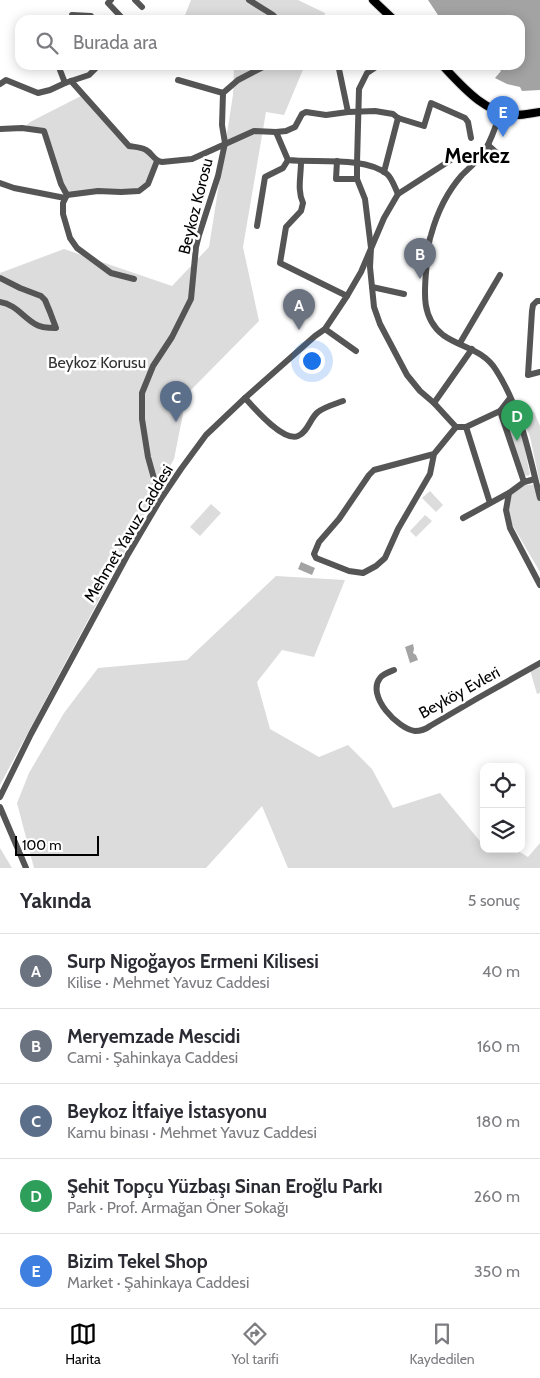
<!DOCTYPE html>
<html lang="tr">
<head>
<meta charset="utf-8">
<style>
  :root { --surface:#fff; --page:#f2f2f3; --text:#2b2b33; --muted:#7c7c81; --line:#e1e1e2; --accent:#000 }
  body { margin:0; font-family:Cabin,sans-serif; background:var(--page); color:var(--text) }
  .controls { position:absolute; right:15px; bottom:15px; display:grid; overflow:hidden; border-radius:10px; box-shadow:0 2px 12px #0003 }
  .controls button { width:45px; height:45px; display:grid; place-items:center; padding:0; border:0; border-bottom:1px solid var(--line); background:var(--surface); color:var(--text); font:25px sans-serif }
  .scale { position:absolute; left:15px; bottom:12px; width:84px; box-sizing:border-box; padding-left:5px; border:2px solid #000; border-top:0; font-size:14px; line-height:18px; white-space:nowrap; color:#000; -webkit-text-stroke:4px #fff; paint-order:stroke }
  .you { position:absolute; left:311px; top:360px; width:18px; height:18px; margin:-12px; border:4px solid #fff; border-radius:50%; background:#1a73e8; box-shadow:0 0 0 8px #1a73e833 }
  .badge { display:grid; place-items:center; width:32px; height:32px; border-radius:50%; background:var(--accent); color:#fff; font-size:16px; font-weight:700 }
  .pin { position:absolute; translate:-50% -41px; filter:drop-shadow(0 1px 2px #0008) }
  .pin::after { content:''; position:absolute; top:26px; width:18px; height:15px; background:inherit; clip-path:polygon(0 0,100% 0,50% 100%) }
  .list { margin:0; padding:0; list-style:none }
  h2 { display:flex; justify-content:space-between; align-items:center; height:65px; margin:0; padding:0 20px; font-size:21px }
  h2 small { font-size:16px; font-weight:400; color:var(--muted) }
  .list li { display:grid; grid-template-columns:32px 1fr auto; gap:15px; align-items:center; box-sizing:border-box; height:75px; padding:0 20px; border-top:1px solid var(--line) }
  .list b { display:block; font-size:19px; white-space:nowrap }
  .list p { margin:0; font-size:16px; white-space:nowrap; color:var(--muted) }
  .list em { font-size:16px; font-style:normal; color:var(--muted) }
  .icon { flex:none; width:28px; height:28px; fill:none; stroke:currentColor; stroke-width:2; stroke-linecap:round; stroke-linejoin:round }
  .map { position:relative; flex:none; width:540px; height:868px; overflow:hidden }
  .search { position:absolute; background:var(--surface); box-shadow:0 2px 12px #0003; left:15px; right:15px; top:15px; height:55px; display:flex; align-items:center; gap:12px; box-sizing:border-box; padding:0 18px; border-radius:15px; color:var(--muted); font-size:19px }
  .sheet { height:440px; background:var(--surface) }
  nav { display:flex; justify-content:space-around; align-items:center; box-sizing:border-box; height:70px; border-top:1px solid var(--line); background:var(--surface); font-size:14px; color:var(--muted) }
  nav a { display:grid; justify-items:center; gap:2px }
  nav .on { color:var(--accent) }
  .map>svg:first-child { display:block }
</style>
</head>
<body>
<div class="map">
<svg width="540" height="868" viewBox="0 0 540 868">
  <rect width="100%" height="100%" fill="#fff"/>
  <g fill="#dcdcdc">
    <path d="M191,0H298L325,13L323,20H183Z"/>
    <path d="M234,65H305L284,115L266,112L243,247L259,321L187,394L174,459L0,785V273L64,249L172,286L209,247L233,95Z"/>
    <path d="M81,96L129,147L147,151L156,162L147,183L139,190L68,194L62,183L45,130L25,127L30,122Z"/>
    <path d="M508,403C521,422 525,451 530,474L528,476L524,475L510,437L505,411Z"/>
    <path d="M518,405L534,412L540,426V483L530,437Z"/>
    <path d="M540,484V572L513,526L507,510L510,499L513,493L525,485Z"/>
    <path d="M430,491L443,505L436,512L422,498Z"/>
    <path d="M211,504L221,513L200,536L190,527Z"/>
    <path d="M425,515L432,521L416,537L410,531Z"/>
    <path d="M276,576L345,580L314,657L282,650L257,682L270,729L319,757L348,745L372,769L393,808L440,793L484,846V849H487L490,853C506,846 514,848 528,857L540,843V868H288L262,806L206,868H34L17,803L29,773L64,713L98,668L187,660Z"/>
    <path d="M540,667V693L537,694L530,670Z"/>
    <path d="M0,848L12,868H0Z"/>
  </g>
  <g fill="#a3a3a3">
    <path d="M428,0H540V90L522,91L520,87L507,84L495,78L501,71L496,66L492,69L488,65H520V20H440L437,16L438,15Z"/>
    <path d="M301,562L315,568L312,575L298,569Z"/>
    <path d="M413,644L414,649L413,653L416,655L418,660L410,663L405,647Z"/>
  </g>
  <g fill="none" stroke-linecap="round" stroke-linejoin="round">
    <g stroke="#dbdbdb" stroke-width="10">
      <g id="major">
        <path d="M373,0L394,20"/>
        <path d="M442,65C462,86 485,114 516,115C524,115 532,113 540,112"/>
      </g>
    </g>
    <g stroke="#555" stroke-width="6">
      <path d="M111,0L108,3L124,20"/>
      <path d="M135,0L142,7"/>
      <path d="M249,0L273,15L278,20"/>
      <path d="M72,15L91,16L94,20"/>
      <path d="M58,65L65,83"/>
      <path d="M379,65L367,73L359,89L357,163V179L365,199L371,248L370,267L374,307L380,324L407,375L420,391L434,403L456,427"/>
      <path d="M339,69L348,112"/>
      <path d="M178,80L223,93"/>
      <path d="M71,81L129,146C135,147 141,147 146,150C152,153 154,161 162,162L192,159L254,131L276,132L286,131L295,127L302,114L306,112L326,115L348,112L375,111L393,114L398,118L424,126L431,103L465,118L468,122L471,138"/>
      <path d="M0,84L6,80L38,93L50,90L65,83L89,75L99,65"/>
      <path d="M223,93L238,80L267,65"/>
      <path d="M501,112C495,126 491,144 481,156C475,163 468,169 462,175C447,192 437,213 431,235C428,243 428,253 427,261C425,287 419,316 443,335C461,348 483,349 496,370C521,409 529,454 540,498"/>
      <path d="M0,129L22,128L44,131L61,184L67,195"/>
      <path d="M276,132L288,160C315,163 365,156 387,174C392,178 395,188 398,194"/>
      <path d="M488,145L498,154"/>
      <path d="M337,161L336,179H357"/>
      <path d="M301,162C301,176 297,190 303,203L301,211L286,227L280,263L347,296"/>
      <path d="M384,172L398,118"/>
      <path d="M0,183L14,188L65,198"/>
      <path d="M67,195L63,203V214L70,238L77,248L111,273L134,279"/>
      <path d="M67,195L98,191L121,192L139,191L148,184L157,161"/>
      <path d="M257,226L265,177L283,168L288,160"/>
      <path d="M0,278L20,288L41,296L45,300L50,312L56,328C49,328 41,328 35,324C23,317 15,304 0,302"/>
      <path d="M372,287L404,294"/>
      <path d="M540,301H537L533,305L532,311L528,375L540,372"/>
      <path d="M325,329L356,351"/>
      <path d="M460,343L500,275"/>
      <path d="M245,398C254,408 283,442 298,436C308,432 310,418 318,412C324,407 335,404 343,401"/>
      <path d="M434,403L472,349"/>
      <path d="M500,411L524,482"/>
      <path d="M456,427H466L500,411L510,398"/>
      <path d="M466,427L490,503"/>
      <path d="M434,454L430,474L398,529L385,558L376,566L363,573L349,571L316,558L314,554L319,542L339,519L369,475L374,470L434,454L456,427"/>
      <path d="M509,493L506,510L510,528L540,585"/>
      <path d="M160,500L148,457L142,419V393L153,366L172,337L191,299L196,247L199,235L218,176L225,143L222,125L223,93"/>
      <path d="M463,518L509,493L524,482L535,479"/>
      <path d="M394,670C389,672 383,674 380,678C366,696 398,729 415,731C420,731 426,729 430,726L478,698L540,663"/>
      <path d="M0,797L31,734L127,556L160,500L181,469L206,435L245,398L315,336L325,329L347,296L361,272L384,218L398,194L457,156H481"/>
      <path d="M0,807L26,868"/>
    </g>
    <use href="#major" stroke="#000" stroke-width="8"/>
  </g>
  <g text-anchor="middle" stroke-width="5" stroke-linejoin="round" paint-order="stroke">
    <g font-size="16" fill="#000" stroke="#fff">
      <text transform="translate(195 206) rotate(-76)" y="6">Beykoz Korosu</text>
      <text transform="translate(128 533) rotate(-59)" y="6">Mehmet Yavuz Caddesi</text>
      <text transform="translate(459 692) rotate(-29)" y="6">Beyköy Evleri</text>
    </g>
    <g font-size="16" fill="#333" stroke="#fff">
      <text x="97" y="368">Beykoz Korusu</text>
    </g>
    <g font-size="21" font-weight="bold" fill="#000" stroke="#fff">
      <text x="477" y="163">Merkez</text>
    </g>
  </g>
</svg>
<div class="controls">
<button><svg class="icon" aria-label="locate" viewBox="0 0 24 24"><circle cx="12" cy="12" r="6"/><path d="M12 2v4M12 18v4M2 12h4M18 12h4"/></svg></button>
<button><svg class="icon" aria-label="layers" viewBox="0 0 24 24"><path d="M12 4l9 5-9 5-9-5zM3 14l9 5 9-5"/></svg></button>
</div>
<div class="scale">100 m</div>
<div class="you"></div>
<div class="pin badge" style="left:299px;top:330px;background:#6b7280">A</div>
<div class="pin badge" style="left:420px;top:279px;background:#6b7280">B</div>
<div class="pin badge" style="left:176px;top:422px;background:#5c6f8a">C</div>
<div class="pin badge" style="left:517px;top:441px;background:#2e9e5b">D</div>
<div class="pin badge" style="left:503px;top:137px;background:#3f7fe0">E</div>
<div class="search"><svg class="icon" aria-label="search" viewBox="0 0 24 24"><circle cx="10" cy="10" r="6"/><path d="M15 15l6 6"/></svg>Burada ara</div>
</div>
<section class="sheet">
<h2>Yakında<small>5 sonuç</small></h2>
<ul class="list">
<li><span class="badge" style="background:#6b7280">A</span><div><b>Surp Nigoğayos Ermeni Kilisesi</b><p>Kilise · Mehmet Yavuz Caddesi</p></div><em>40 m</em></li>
<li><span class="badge" style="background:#6b7280">B</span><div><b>Meryemzade Mescidi</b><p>Cami · Şahinkaya Caddesi</p></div><em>160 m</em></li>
<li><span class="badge" style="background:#5c6f8a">C</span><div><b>Beykoz İtfaiye İstasyonu</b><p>Kamu binası · Mehmet Yavuz Caddesi</p></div><em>180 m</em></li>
<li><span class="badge" style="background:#2e9e5b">D</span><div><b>Şehit Topçu Yüzbaşı Sinan Eroğlu Parkı</b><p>Park · Prof. Armağan Öner Sokağı</p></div><em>260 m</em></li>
<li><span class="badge" style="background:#3f7fe0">E</span><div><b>Bizim Tekel Shop</b><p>Market · Şahinkaya Caddesi</p></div><em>350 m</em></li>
</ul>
</section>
<nav>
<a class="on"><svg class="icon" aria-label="map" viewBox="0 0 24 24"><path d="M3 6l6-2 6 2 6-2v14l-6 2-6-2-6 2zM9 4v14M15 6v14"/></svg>Harita</a>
<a><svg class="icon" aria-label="directions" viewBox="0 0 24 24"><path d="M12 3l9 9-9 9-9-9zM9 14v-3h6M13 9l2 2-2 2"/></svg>Yol tarifi</a>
<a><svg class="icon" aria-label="saved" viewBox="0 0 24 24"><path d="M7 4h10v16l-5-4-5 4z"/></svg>Kaydedilen</a>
</nav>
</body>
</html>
